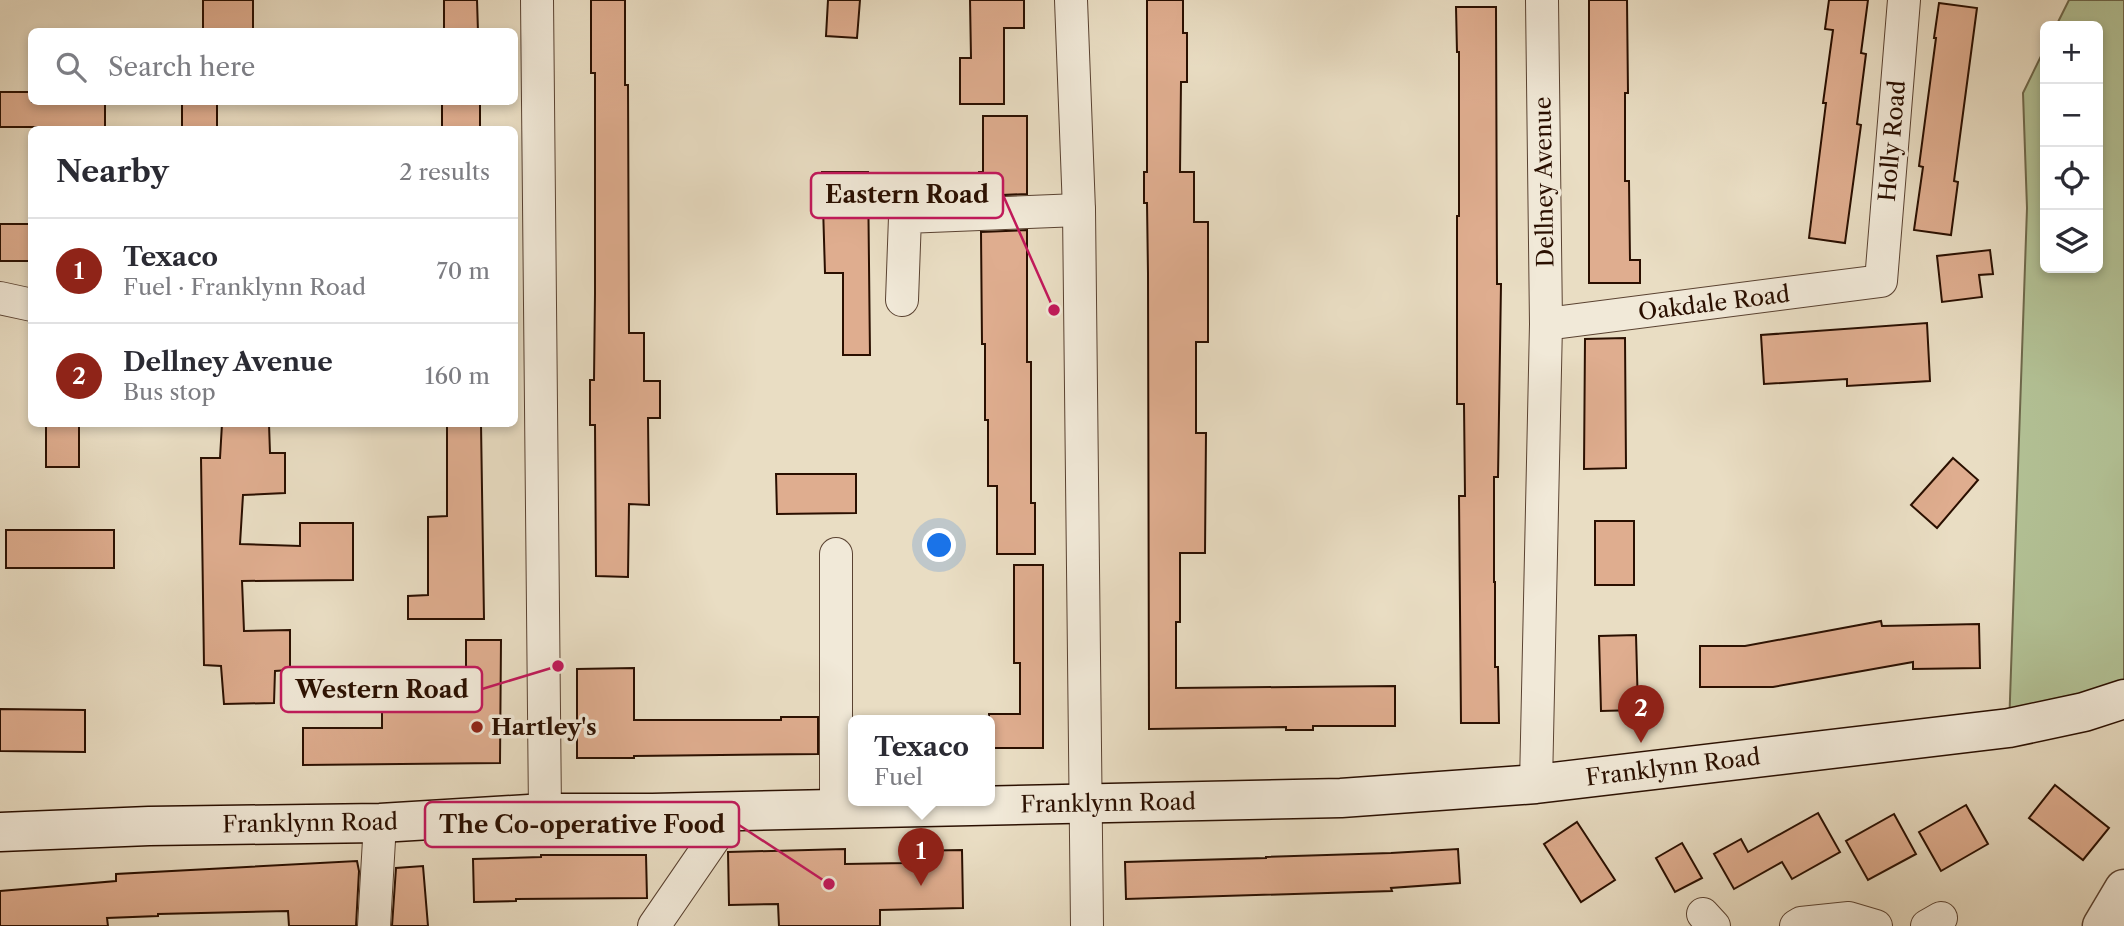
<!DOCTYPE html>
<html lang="en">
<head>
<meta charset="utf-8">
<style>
  :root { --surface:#fff; --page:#f7f7f7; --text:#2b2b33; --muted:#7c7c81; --line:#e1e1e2; --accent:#8f2418 }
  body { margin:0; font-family:"Libre Caslon Text",serif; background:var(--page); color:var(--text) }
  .controls { position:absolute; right:21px; top:21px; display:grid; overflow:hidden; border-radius:10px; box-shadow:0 4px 10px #0003 }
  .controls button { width:63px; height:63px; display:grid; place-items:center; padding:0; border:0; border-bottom:2px solid var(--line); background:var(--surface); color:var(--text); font:35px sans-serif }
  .you { position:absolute; left:940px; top:546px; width:24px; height:24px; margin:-18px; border:5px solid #fff; border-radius:50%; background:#1a73e8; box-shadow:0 0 0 10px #1a73e833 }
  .badge { display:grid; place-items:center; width:46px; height:46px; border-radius:50%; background:var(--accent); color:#fff; font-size:23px; font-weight:700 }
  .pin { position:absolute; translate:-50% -58px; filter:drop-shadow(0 2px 4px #0008) }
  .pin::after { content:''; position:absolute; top:37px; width:24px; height:21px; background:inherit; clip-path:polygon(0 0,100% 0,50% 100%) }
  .popup { position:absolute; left:848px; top:715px; width:147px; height:91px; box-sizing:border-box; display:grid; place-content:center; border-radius:10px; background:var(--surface); filter:drop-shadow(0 2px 5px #0005); font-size:23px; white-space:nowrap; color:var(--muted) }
  .popup b { font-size:26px; color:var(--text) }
  .popup::after { content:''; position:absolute; left:50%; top:100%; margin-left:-14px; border:14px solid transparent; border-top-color:var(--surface) }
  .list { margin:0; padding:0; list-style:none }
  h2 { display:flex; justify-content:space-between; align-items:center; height:91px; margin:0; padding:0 28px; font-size:30px }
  h2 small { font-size:23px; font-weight:400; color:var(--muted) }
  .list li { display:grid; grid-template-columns:46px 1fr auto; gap:21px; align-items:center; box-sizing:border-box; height:105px; padding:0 28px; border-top:2px solid var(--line) }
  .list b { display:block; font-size:26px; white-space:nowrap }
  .list p { margin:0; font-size:23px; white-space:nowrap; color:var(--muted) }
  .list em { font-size:23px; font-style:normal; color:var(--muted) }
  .icon { flex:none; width:38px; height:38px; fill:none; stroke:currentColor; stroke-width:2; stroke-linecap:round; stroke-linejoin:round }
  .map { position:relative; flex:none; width:2124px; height:926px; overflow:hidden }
  .search { position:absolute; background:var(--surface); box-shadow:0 4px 10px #0003; left:28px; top:28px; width:490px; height:77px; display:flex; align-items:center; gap:18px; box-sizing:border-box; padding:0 24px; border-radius:10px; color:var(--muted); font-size:26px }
  .panel { position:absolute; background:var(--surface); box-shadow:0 4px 10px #0003; left:28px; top:126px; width:490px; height:301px; border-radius:10px }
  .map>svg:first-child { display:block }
</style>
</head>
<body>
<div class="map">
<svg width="2124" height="926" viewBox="0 0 2124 926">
  <rect width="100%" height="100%" fill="#e9ddc3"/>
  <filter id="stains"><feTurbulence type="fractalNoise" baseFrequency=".00286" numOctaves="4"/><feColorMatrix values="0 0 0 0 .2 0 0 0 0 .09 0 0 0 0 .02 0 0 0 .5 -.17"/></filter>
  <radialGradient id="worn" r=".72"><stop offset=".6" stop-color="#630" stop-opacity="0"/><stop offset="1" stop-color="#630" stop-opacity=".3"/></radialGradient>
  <path fill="#b3c296" stroke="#6e684b" stroke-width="2" d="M2069,0H2124V699L2009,728L2027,208L2023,93L2045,48V268H2098V26H2056Z"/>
  <g fill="#dfad8f" stroke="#2a0f00" stroke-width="2">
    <path d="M203,0H253V31L203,32Z"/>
    <path d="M444,0H477L478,32H444Z"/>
    <path d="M591,0H625V85H628L629,333H644V381H660V418H648L649,505L629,504L628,577L596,576L595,425H590V380H594L595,294V73H591Z"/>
    <path d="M828,0H860L857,38L826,36Z"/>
    <path d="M970,0H1024V28H1004V104H960V58H971Z"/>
    <path d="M1147,0H1183V33H1187V82H1181L1180,172H1194V222H1208V342H1196V433H1206L1205,553H1180V622H1176V688L1395,686V726H1313V730H1286V727L1149,729L1148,273L1147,203H1144V172H1147Z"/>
    <path d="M1589,0H1627L1628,93H1625V181H1629L1630,260H1640V283H1589Z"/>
    <path d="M1829,0H1868L1861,53L1866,54L1857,124L1861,125L1845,243L1809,238L1826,103H1823L1833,30L1825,29Z"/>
    <path d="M1939,3L1977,8L1954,181L1958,182L1951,235L1914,230L1923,167L1919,166L1936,38H1934Z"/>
    <path d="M1456,7H1496L1497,284H1501L1498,477H1494V582H1495V667H1498L1499,723H1461L1459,496H1465L1464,404H1457V216H1459V52H1457Z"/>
    <path d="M0,92H32V102H105V130H61V127H0Z"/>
    <rect x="182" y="102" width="35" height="28"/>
    <rect x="442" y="102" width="38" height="28"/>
    <path d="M983,116H1027V194L979,196V172H983Z"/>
    <path d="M822,172H868L870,355H843V273H825Z"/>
    <rect x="0" y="224" width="32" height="37"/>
    <path d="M1027,230V362H1031V503H1035V554H997V486H988V420H985V344H982L981,232Z"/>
    <path d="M1990,250L1993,274L1979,275L1982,297L1942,302L1937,256Z"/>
    <path d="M1927,323L1930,381L1847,386V379L1764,384L1761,335Z"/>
    <path d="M1625,338L1626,468L1584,469L1585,339Z"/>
    <path d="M222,424H269L270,453H285V493L243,495L240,544L300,546V523H353V580L242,581L244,631L290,630V670L275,671L274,703L224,704L221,666L204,665L201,458H220Z"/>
    <path d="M447,424H481L484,619H408V596L428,595V517L447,516Z"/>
    <rect x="46" y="425" width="33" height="42"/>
    <path d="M1953,458L1978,480L1937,528L1911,505Z"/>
    <path d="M776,474H856V513L777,514Z"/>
    <rect x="1595" y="521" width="39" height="64"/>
    <rect x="6" y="530" width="108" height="38"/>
    <path d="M1014,565H1043V748H989V714H1020V663H1014Z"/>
    <path d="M1881,621L1882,626L1979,624L1980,668L1913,669V662L1773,687H1700V646H1745Z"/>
    <path d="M1636,635L1638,710L1601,711L1599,636Z"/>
    <path d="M466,640H501L500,763L303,765V728H382V712H455V691H466Z"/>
    <path d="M634,668V720H781V717H818V754L634,756V758H577V669Z"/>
    <path d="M0,709L85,710V752L0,751Z"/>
    <path d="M2055,785L2109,828L2083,860L2029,818Z"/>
    <path d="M1966,805L1988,844L1941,871L1919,832Z"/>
    <path d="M1818,813L1840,852L1792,879L1782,862L1734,889L1714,854L1741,839L1748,852Z"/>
    <path d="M1894,814L1916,854L1868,880L1846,841Z"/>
    <path d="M1577,822L1615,880L1581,902L1544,844Z"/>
    <path d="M1682,843L1702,878L1675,892L1656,858Z"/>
    <path d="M845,849V864L907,863L908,851L962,850L963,908L880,910V926H779L778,904L729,905L728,852Z"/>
    <path d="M1458,849L1460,883L1391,888L1392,891L1126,899L1125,862L1266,858V857L1391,853Z"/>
    <path d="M541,855H646L647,898L516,899V901L474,902L473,859L541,857Z"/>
    <path d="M357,861L359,871L356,926H289L288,911L158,914V916L107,918L108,926H0V891L116,881V874Z"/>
    <path d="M423,866L428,926H392L396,868Z"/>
  </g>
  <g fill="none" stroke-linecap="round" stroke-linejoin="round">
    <g stroke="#5a4231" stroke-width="34">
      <g id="minor">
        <path d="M537,0L545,813"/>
        <path d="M1071,0L1079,210L1087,926"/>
        <path d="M0,298L32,305"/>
        <path d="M902,300L905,217L1079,210"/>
        <path d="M1546,324L1881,281L1904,0"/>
        <path d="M1536,784L1546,324L1542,0"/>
        <path d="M836,809V554"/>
        <path d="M1703,914L1714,926"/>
        <path d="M374,926L380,823"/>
        <path d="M654,926L733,811"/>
        <path d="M1796,926L1801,923L1849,918L1876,926"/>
        <path d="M1927,926L1941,918"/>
      </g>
    </g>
    <g stroke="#5a4231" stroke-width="41">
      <path id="tertiary" d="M2102,926L2124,889"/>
    </g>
    <g stroke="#2a0f00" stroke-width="41">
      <path id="secondary" d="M0,832L149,826L380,823L545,813H652L1341,798L1536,784L2009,728L2084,712L2124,699"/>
    </g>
    <use href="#minor" stroke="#f1e9d8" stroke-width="32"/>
    <use href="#tertiary" stroke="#f1e9d8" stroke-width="38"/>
    <use href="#secondary" stroke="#f1e9d8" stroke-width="38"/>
  </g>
  <circle fill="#8f2418" stroke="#f1e9d8" stroke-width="2.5" cx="477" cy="727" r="7"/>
  <g text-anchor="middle" stroke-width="7" stroke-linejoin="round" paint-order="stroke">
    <g font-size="23" fill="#2a0f00" stroke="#f1e9d8">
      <text transform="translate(1892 141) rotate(-85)" y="8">Holly Road</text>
      <text transform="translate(1544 182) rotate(-91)" y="8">Dellney Avenue</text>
      <text transform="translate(1714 303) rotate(-7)" y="8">Oakdale Road</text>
      <text transform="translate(1673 767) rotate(-7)" y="8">Franklynn Road</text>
      <text transform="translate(1108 803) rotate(-1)" y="8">Franklynn Road</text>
      <text transform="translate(310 823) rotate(-1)" y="8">Franklynn Road</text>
    </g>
    <g font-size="23" font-weight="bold" fill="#2a0f00" stroke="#f1e9d8" text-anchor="start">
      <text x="491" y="735">Hartley's</text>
    </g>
  </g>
  <path fill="none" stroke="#c2185b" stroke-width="2.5" d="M1054 310L1003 195M558 666L482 689M829 884L739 825"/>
  <g fill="#c2185b" stroke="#f1e9d8" stroke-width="2.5">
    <circle cx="1054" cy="310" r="7"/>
    <circle cx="558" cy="666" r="7"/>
    <circle cx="829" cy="884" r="7"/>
  </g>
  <g fill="#f1e9d8" stroke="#c2185b" stroke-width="2.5">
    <rect x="811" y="173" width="192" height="45" rx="7"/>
    <rect x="281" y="667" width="201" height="45" rx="7"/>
    <rect x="425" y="802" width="314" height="45" rx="7"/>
  </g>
  <g font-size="24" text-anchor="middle" font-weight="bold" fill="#2a0f00">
    <text x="907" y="203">Eastern Road</text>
    <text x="382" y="698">Western Road</text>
    <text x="582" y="833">The Co-operative Food</text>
  </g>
  <rect width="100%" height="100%" filter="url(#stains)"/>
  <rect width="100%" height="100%" fill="url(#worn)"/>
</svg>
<div class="controls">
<button>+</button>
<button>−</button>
<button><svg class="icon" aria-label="locate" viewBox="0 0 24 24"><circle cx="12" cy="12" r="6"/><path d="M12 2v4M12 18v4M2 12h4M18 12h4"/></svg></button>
<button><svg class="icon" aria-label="layers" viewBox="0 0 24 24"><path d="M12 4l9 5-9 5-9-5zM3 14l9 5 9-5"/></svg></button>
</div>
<div class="you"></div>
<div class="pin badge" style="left:921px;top:886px">1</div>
<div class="popup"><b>Texaco</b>Fuel</div>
<div class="pin badge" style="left:1641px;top:743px">2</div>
<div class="search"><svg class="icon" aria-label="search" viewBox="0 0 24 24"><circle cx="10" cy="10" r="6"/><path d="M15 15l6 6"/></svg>Search here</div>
<section class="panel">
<h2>Nearby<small>2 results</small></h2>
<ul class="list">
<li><span class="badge">1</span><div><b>Texaco</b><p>Fuel · Franklynn Road</p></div><em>70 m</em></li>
<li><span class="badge">2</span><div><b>Dellney Avenue</b><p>Bus stop</p></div><em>160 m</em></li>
</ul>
</section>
</div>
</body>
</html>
